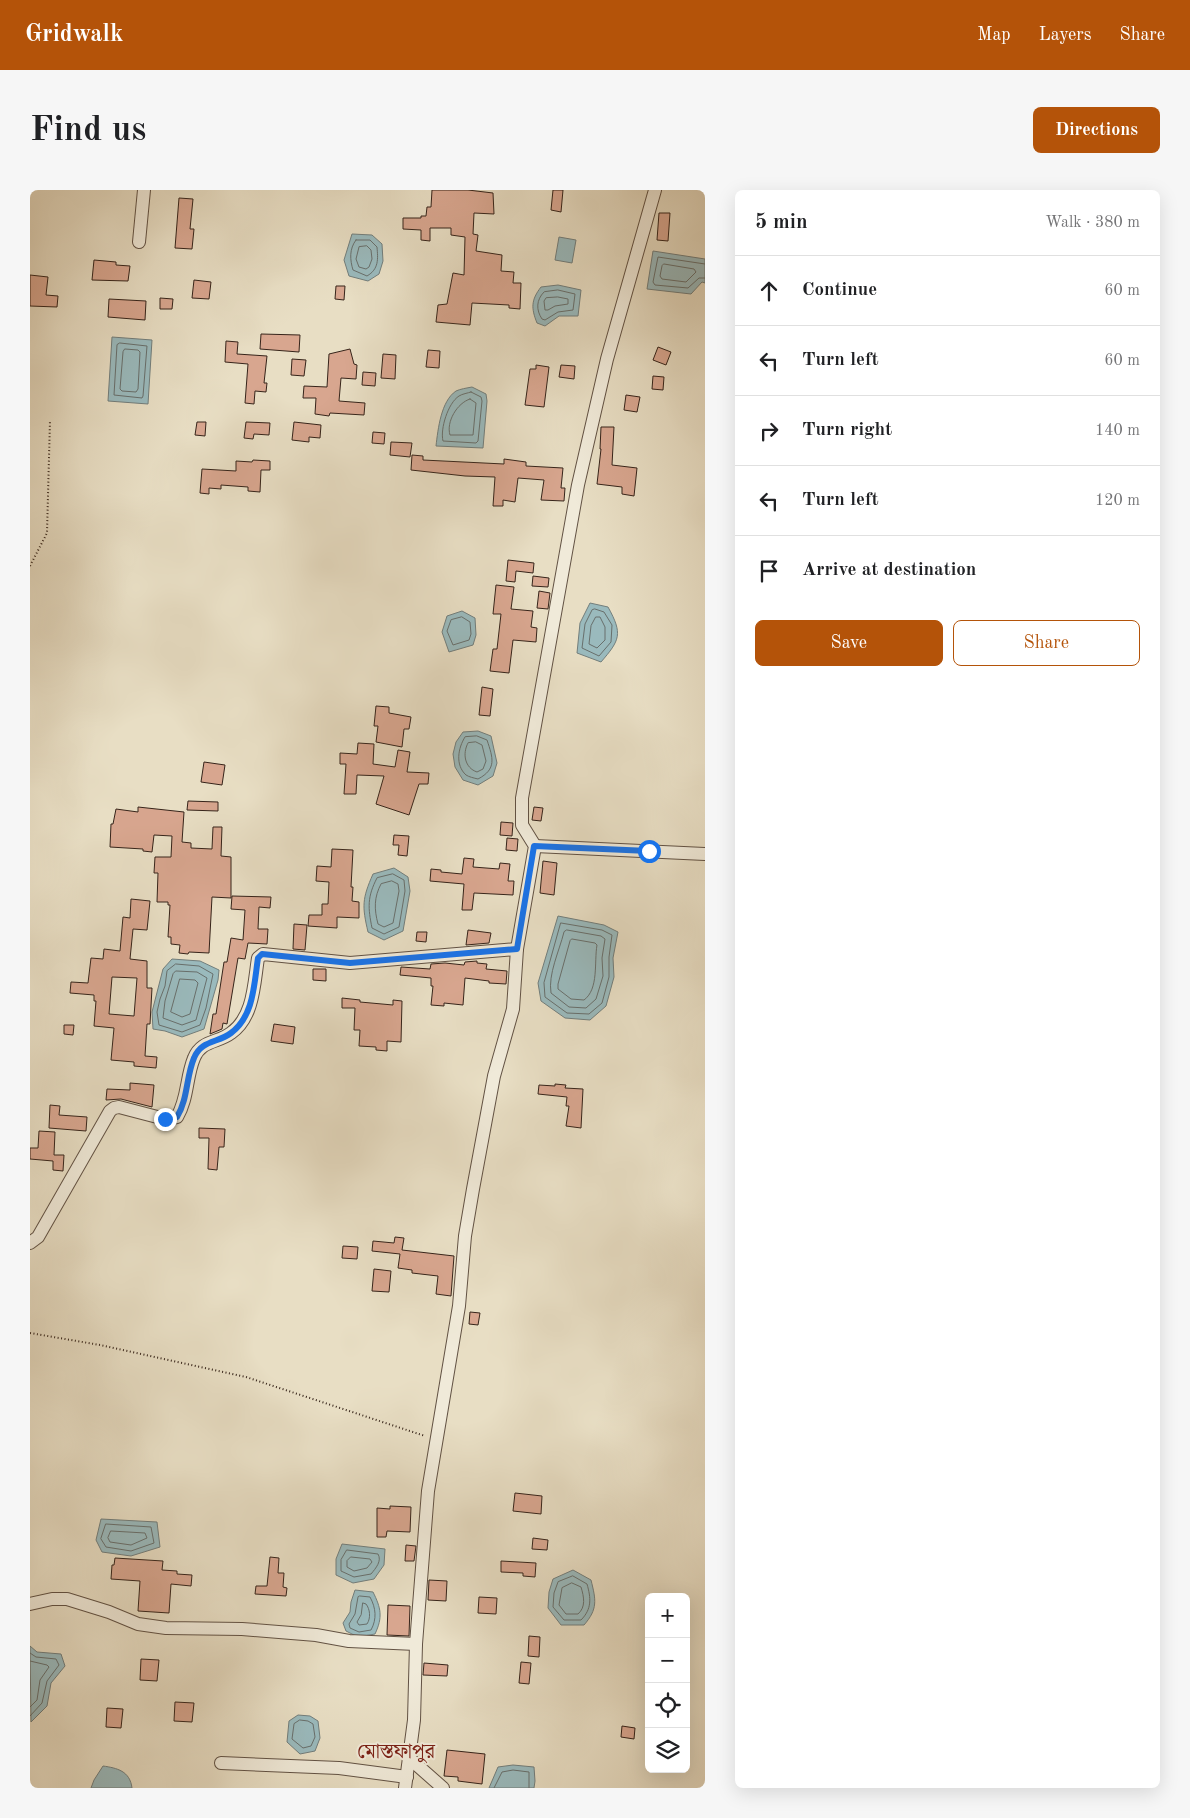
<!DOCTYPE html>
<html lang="en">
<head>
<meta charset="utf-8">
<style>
  :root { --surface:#fff; --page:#f6f6f6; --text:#202124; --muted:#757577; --line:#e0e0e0; --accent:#b45309 }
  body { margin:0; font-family:"Old Standard TT","Noto Serif Bengali",serif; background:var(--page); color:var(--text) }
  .controls { position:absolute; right:15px; bottom:15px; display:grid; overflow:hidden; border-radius:8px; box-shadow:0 5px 20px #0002 }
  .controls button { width:45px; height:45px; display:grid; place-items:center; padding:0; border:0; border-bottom:1px solid var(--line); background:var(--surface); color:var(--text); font:25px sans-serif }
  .stop { position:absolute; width:15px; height:15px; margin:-11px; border:4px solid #1a73e8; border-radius:50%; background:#fff }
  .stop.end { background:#1a73e8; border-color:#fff; box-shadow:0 1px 5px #0008 }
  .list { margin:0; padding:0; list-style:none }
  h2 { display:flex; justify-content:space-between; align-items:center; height:65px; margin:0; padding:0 20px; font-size:21px }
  h2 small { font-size:16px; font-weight:400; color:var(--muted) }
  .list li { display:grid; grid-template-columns:32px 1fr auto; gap:15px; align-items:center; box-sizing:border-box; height:70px; padding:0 20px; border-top:1px solid var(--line) }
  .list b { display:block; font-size:19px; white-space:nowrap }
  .list em { font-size:16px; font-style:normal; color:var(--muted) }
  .actions { display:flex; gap:10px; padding:15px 20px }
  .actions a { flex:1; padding:11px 0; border:1px solid var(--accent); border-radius:8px; text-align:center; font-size:18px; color:var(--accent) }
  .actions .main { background:var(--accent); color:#fff }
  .icon { flex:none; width:28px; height:28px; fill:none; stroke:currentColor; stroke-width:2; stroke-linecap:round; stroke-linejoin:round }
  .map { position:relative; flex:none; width:675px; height:1598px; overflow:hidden; border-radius:8px }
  header { display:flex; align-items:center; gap:30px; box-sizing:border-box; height:70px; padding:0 25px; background:var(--accent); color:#fff }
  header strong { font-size:24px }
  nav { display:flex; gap:28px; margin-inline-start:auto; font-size:18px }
  .intro { display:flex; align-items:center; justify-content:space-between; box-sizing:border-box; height:120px; padding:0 30px }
  h1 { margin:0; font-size:35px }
  .button { padding:12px 22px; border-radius:8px; background:var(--accent); color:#fff; font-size:18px; font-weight:700 }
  main { display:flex; gap:30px; padding:0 30px }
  aside { flex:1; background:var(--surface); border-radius:8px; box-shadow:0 5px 20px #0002 }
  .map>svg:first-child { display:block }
</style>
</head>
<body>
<header>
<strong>Gridwalk</strong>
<nav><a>Map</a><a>Layers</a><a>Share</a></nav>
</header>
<div class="intro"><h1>Find us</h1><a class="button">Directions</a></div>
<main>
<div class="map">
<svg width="675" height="1598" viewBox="0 0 675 1598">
  <rect width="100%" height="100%" fill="#e8dec4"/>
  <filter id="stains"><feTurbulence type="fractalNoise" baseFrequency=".004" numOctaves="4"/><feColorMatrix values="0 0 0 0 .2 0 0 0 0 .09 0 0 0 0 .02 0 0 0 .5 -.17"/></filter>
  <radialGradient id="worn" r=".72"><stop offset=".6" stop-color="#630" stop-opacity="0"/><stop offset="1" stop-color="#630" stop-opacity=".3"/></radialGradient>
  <g fill="#9ababd" stroke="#727e7c">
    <path d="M322,44L342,45L352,54L353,71L349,84L338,91L319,86L314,70Z"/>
    <path d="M529,47L546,50L542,73L525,70Z"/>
    <path d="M623,61L675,69V93L672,92L661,104L617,99Z"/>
    <path d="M528,95L551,100L548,126H529L515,136L507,133C501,118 501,110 511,97Z"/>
    <path d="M82,147L122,150L118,214L78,211Z"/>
    <path d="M442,197L456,204L457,211L453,258L406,256C408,239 411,211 426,201C430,199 437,198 442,197Z"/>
    <path d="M560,413L578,417C593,444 590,450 571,472L547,463L550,433Z"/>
    <path d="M432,421L445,428L446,445L443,455L419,462L412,442L417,426Z"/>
    <path d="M448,541L461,546L467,573L463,586L448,595L433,590L425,577L423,564L426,552L433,542Z"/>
    <path d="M364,678L378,687L380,701L373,741L354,750L338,742C332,716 332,709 343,684Z"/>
    <path d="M528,726L574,735L588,742L583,768L584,787L576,816L560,830L535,828L511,811L508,793Z"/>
    <path d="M142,769L170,771L189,780L188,790L174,839L152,847L135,841L123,839L122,822L133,779Z"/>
    <path d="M71,1329L127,1332L130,1357L101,1366L72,1362L66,1350Z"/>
    <path d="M312,1354L355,1359L354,1375L344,1389L323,1393L306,1385V1369Z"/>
    <path d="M543,1380L561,1390C566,1410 568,1419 554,1435H531L518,1418L519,1402L523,1389Z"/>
    <path d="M325,1400L343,1402C351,1418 353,1427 345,1444L328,1447L316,1441L313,1433L320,1422L321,1412Z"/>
    <path d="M0,1456L7,1462L31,1464L35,1476L21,1493L17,1516L1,1532Z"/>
    <path d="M268,1525L280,1526L288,1531L290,1548L285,1561L270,1564L257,1552L259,1531Z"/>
    <path d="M483,1575L504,1577L505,1591L504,1598H459L468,1577Z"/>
    <path d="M73,1576C87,1578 100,1581 102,1598H61L64,1590Z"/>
  </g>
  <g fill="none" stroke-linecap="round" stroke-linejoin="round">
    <g stroke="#686f6c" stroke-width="1">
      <path d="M326,50H340L347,57C348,69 349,79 337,86L323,80C320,70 319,59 326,50Z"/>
      <path d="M337,56L341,60L342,69L339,77L336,79L329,77L326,69L329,57Z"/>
      <path d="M634,74L664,79L666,82L656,92L632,89L630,86L632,76Z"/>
      <path d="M675,74L628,67L623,92L625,95L658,98L669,88H675"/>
      <path d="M528,100L545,104L543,120L528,122L515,130L512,129C506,120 506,110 514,102Z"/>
      <path d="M528,107L538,109V114L525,116L518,120H515L514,111L516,108Z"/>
      <path d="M90,153L117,156L113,206L112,208L84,205L87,155Z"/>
      <path d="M95,159L108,160L110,162L108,199L106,202L92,201L90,199L93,162Z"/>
      <path d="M441,202L451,207L452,211L448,251L446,253L413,251C410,239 418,213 429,206C432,204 438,203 441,202Z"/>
      <path d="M440,209L446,213L443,245H420C416,232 427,213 440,209Z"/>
      <path d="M565,419L574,422L582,435L581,452L569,466L552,458L555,434L562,420Z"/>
      <path d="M432,427L440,432L441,444L439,450L423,455L417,441L421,430Z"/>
      <path d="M566,427H570L575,437V450L567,458L559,454L561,436Z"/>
      <path d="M447,546L457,550C463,568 467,579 448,589C444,588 439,587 436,585C425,575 428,558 435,547Z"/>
      <path d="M446,552L452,555L456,571L453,579L447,582C435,578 432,564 438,553Z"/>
      <path d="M363,684L374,690L375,701L369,737L354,744L342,738C338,718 337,707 347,688Z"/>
      <path d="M362,691L368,694L369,701L363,733L354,737L348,734C344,719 344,707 351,694Z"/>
      <path d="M531,733L572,740L582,745L579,767V787L572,813L559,824L537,823L515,807L514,793Z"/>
      <path d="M537,740L571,746L575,749L572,768L573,786L566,809L556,818L539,817L521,803C518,784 529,762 534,742Z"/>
      <path d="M542,749L565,753L567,755C564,772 569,799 554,810L541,809L528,799V794L540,751Z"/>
      <path d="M146,774L169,776L183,784L176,818L170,835L152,842L129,835L127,822L130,809L135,796L137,781Z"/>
      <path d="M146,781L167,782L177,788L166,830L152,835L133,828L135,811L143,784Z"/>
      <path d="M150,789L165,790L168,793L160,824L152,827L141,822Z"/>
      <path d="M76,1334L121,1337L124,1353L101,1361L76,1357L71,1349Z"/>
      <path d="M81,1341L115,1343L117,1348L101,1355L80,1352L78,1348Z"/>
      <path d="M317,1360L348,1364C352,1371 346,1378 341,1384L324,1387L311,1381V1370Z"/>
      <path d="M321,1367L340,1369L342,1372L337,1378L324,1381L317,1377V1371Z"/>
      <path d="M543,1386L557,1394C561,1408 562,1419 551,1430H534L523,1417L524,1403L528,1392Z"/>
      <path d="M542,1393L551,1397C554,1407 556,1417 548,1424H536L529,1415L532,1398Z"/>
      <path d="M330,1406L340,1407C346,1418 347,1429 341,1440L329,1442L320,1438L319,1434L325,1424L328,1407Z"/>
      <path d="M333,1413L336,1414C340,1419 341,1428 337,1434L329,1435L327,1432L331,1425Z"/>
      <path d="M0,1463L6,1467L26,1469L29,1475L17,1491L12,1513L0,1526"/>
      <path d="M0,1471L17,1475L19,1477L10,1490L7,1510L0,1517"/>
      <path d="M270,1530L278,1531L283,1534L285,1547L281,1556L273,1558L262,1549L264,1534Z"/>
      <path d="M464,1598L472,1582L483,1580L499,1582V1598"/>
    </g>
  </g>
  <g fill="#d8a68f" stroke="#36241a" fill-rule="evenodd">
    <path d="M402,0H438L463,3L464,24L444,23L443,44L448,45L446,61L472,65L471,81L484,82L483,93H491L490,119L479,118V115L442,113L440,135L406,132L408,115L417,114L423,83L434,85L435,47L421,45V38H400V51L391,50V40L373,39V28H391V26H396L397,17H401Z"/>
    <path d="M523,0H533L531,22L521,20Z"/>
    <path d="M149,8L163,9L160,39H164L162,59L145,58Z"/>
    <path d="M629,23H640L638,51L627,50Z"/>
    <path d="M64,70L86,72V75L100,76L98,91L62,90Z"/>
    <path d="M0,85L18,87L16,105L28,106L27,117L0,116Z"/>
    <path d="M164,90L181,92L179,109L162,108Z"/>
    <path d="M306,96H315L314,110L305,109Z"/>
    <path d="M130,108L143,109L142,119H130Z"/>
    <path d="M79,109L116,111L115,130L78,127Z"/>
    <path d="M231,144L270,145L269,162L230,159Z"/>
    <path d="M196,151L208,152L207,164L237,166L234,193H237L236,202L225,201L224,214L215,213L218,174L195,172Z"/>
    <path d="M628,157L641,162L636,175L623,170Z"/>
    <path d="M320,159L324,174L327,175L326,189L311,188L309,211L335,213L334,225L300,223L299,226L285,224L286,208H273L274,196L297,197L299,164Z"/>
    <path d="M398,160L410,161L409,178L396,177Z"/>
    <path d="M353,164L366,165L365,189L351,188Z"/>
    <path d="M262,169L276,170L274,186L261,185Z"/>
    <path d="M506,175L519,177L514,217L495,215L500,179H506Z"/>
    <path d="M531,175L545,176L544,189L529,187Z"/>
    <path d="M333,182L346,183L345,196L332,195Z"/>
    <path d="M623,186L634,187L633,200L622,199Z"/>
    <path d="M596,205L610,207L607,222L594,220Z"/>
    <path d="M167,232H176L175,246L165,245Z"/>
    <path d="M216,232L240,233L239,245L224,244L223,249L214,248Z"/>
    <path d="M264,232L291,235L290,248L279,247V252L262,250Z"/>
    <path d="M571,237H584L582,275L607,278L604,306L592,304V297L567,294L571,259H570Z"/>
    <path d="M343,242L355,243L354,254L342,253Z"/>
    <path d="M361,252L382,253L380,267L360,265Z"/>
    <path d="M382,265L393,266V270L474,274V269L496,272V276L533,278L531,298H535L534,311L511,310L514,290L488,288L485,312L473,310V316H463L465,287L435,286L381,280Z"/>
    <path d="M223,270L240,271V280H231L230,302L218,301V297L191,295V299L179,298V304L170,303L172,279L206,281V271L222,272Z"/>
    <path d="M478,370L504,373L503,383L486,381L485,392L476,391Z"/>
    <path d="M503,386L519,388L518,397L502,396Z"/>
    <path d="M466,395L484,397L481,419L503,421L501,437L507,438L506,452L483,450L479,483L460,481L463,459H467L471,424H463Z"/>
    <path d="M509,401L520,403L518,419L507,418Z"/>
    <path d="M452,497L463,499L460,526L449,525Z"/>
    <path d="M346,516L359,517V523L381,527L379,539H374L372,557L346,552L348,536H344Z"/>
    <path d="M328,553L344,554L343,574L365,577L368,560L380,562L377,582L399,583L398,594H389L379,625L346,614L354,586L327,585L326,604H314L316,574H310V563L327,564Z"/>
    <path d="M174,572L195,575L192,595L171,592Z"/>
    <path d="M158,611L188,612V621L157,620Z"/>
    <path d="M108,617L154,622L152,652L161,653V658L182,659L183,637H192L191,666L201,667V708L182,707L179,763L159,762L158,764L149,763L150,755L141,754V747H138L140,715H138V712H127L128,683H124L125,667H141L142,646L124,645L122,662L113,661V659L80,657L81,634H83L86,619L108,622Z"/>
    <path d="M504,617L513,618L511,631L502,630Z"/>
    <path d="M471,632L483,633L482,646L470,645Z"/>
    <path d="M364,645L379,646L377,666L368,665L369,655H363Z"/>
    <path d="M477,648L488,649L487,661L476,660Z"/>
    <path d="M302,659L323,660L321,697H323L322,711L329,712V728L307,727V738L278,736L279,725H292V714H298L299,692L286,691L287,676L301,677Z"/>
    <path d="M434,668L444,669L443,677L469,679L470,673L480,674L478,691H484L483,705L444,703L442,720H432L434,694L400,691L401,679L411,680V682L432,684Z"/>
    <path d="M513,671L527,673L524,705L510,703Z"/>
    <path d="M202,706L241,707L240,718L229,717L228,739H238L237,754L218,753L215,769L208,768L197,834L193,833L192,839L180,844L183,824H186L194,772H197L201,748L213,750L215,720L201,719Z"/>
    <path d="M101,709L120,711L117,740L103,739L100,769L117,771V798H122L120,834H117L115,866L127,867L126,878L104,876V872L81,870L84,838L64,836L66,811H64V805L40,803L41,792L58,793L61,768L73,769L74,759L90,761L93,727L100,728ZM82,787L107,788L104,826L79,824Z"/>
    <path d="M264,734L277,735L275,760L263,759Z"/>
    <path d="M438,740L461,743L459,753L436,755Z"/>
    <path d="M387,742H397L396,752L386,751Z"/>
    <path d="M447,771V773L457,774L456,779L477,781L476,794L459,793V791L435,788L433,815L414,813V816L401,815L403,796H401V788L370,785L371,777L400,779L401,774L415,773L434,775L435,772Z"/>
    <path d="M283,779H296V791L283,790Z"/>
    <path d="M312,808L330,810V812L363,815V810L372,811L371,852L357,851V861L346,860V857L329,856L330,840H324L325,818H312Z"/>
    <path d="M244,834L265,837L263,854L241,851Z"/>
    <path d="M34,835H44L43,845L34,844Z"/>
    <path d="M100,893L124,895L122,917L91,909L76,910L77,899L100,900Z"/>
    <path d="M525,894L536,895L535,898L553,899L551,938L536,936L539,916H536L537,907L508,904L509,895L525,896Z"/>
    <path d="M20,915L30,916L29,925L57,927L56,941L19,938Z"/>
    <path d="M169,938L195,939L194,957H189L187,980L178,979L179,948H169Z"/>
    <path d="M9,941L25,942L24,965H34L33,981L23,980V971L0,969V958H8Z"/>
    <path d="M365,1047L374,1048L372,1060L424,1066L421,1106L406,1104L408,1086L382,1083V1080L368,1078L370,1064L342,1061L343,1051L364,1053Z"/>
    <path d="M313,1056L328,1057L327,1069L312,1068Z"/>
    <path d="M344,1079L361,1081L359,1102L342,1101Z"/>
    <path d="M440,1122L450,1123L448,1135L439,1134Z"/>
    <path d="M485,1303L512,1306L511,1324L483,1321Z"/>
    <path d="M360,1316L381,1317L380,1342L357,1341L356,1347H347V1318L360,1319Z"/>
    <path d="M503,1348L518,1350L517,1360L502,1359Z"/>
    <path d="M376,1355L386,1356L384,1371H375Z"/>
    <path d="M240,1367L249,1368L248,1383H254L253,1397L257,1398L256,1406L225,1404L226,1396H237Z"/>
    <path d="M85,1368L133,1371L132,1380L147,1381V1384L162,1385L161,1396L141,1394L139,1423L108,1421L110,1391L81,1389L82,1375H84Z"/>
    <path d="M471,1371L506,1373L505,1387L493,1386V1383L471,1382Z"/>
    <path d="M399,1390L417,1391L416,1411L398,1410Z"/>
    <path d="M449,1407L467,1408L466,1424L448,1423Z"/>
    <path d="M358,1415L380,1416L379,1446L357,1445Z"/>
    <path d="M499,1446L510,1447L509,1467L498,1466Z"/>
    <path d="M111,1469L129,1470L127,1491L110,1490Z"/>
    <path d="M491,1472L501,1473L499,1494L489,1493Z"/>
    <path d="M394,1473L418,1475L417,1486L393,1485Z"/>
    <path d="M145,1512L164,1513L162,1532L144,1531Z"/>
    <path d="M77,1518L93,1519L91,1538L76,1537Z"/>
    <path d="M592,1536L605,1538L604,1549L591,1547Z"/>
    <path d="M417,1560L455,1564L452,1594L428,1591V1587L414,1586Z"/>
  </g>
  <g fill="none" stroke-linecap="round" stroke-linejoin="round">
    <g stroke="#625244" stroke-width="14">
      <g id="minor">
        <path d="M109,52L114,0"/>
        <path d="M505,656L675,664"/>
        <path d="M0,1053L8,1047L80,921L84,918L89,917L135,929L147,927C158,909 156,887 164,868C171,850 188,853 201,843C224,827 224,793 228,768L233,764L320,773L487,759"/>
        <path d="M0,1414L22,1409H37L79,1422L108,1434L136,1438L212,1439L286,1445L319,1451L386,1454"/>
        <path d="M379,1568L413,1598"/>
        <path d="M191,1573L309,1578L377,1587"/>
        <path d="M375,1598L384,1530L386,1454L398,1301L429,1116L435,1046L443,999L464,886L483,819L487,759L505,656L492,635V608L548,295L577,169L625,0"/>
      </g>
    </g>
    <g stroke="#36241a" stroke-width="2" stroke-dasharray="1 2.5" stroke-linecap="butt">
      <path d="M0,376L17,343L20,230"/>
      <path d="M0,1143L70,1155L216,1187L395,1246"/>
    </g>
    <use href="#minor" stroke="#f0ead9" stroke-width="12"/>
  </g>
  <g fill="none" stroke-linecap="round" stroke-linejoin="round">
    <path stroke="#1a73e8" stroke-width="6" d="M135,929L147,927C158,909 156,887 164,868C171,850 188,853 201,843C224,826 224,794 228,768L232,764L320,773L487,759L504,656L619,661"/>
  </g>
  <g text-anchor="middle" stroke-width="4" stroke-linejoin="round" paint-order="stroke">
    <g font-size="20" fill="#7a1f14" stroke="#f0ead9">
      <text x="366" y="1568">মোস্তফাপুর</text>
    </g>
  </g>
  <rect width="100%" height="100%" filter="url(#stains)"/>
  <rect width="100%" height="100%" fill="url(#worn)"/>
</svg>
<div class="controls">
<button>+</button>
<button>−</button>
<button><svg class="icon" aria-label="locate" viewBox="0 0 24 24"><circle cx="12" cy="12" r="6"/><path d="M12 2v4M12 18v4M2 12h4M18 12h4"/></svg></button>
<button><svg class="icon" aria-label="layers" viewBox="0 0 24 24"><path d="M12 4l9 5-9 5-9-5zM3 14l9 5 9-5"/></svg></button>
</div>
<div class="stop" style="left:619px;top:661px"></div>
<div class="stop end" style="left:135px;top:929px"></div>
</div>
<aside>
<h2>5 min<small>Walk · 380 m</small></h2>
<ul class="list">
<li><svg class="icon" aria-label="ahead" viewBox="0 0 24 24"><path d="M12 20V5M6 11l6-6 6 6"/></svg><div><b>Continue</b></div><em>60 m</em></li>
<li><svg class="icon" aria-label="left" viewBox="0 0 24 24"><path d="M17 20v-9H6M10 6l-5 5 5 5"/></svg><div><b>Turn left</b></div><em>60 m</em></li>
<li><svg class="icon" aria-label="right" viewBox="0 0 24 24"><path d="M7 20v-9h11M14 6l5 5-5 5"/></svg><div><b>Turn right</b></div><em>140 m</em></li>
<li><svg class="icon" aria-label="left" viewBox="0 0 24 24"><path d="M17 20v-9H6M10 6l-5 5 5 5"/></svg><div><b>Turn left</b></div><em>120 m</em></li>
<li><svg class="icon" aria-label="arrive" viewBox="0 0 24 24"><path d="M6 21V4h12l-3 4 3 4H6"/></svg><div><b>Arrive at destination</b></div></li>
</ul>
<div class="actions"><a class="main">Save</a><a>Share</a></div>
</aside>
</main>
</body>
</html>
